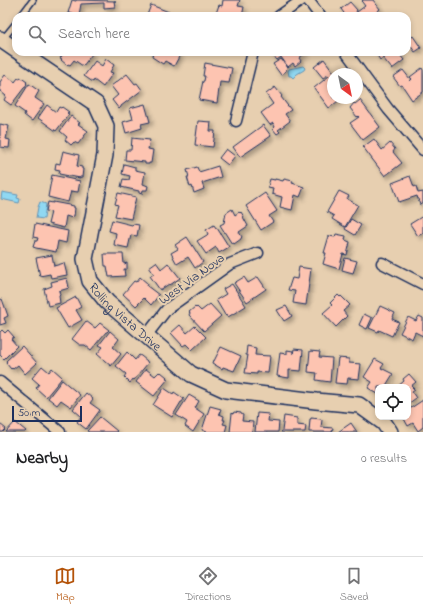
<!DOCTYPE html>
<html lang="en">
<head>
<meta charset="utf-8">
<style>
  :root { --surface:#fff; --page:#f6f6f6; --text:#202124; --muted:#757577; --line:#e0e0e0; --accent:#b45309 }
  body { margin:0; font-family:"Indie Flower",sans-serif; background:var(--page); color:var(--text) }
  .controls { position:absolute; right:12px; bottom:12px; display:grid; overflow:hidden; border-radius:8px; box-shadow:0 2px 6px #0003 }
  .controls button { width:36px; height:36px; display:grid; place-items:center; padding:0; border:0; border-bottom:1px solid var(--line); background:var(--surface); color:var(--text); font:20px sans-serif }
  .compass { position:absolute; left:327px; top:68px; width:36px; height:36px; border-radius:50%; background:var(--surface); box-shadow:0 2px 6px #0003; rotate:147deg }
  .scale { position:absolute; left:12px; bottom:10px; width:70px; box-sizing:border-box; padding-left:4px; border:2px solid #1b2f5e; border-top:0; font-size:11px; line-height:14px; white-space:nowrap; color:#1b2f5e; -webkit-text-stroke:3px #e7cfb0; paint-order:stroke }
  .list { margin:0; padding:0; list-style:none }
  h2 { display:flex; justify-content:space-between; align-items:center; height:52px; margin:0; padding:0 16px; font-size:17px }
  h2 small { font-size:13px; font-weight:400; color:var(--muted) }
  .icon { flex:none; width:22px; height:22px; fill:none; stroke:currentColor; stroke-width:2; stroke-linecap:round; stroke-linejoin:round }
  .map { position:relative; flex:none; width:423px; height:432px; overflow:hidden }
  .search { position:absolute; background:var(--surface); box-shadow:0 2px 6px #0003; left:12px; right:12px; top:12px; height:44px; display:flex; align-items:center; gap:10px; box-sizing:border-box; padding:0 14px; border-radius:12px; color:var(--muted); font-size:15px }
  .sheet { height:124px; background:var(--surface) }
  nav { display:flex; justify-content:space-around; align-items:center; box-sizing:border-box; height:56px; border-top:1px solid var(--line); background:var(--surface); font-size:11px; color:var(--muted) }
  nav a { display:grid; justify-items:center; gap:2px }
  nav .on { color:var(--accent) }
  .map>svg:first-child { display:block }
</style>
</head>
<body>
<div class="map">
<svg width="423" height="432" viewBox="0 0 423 432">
  <defs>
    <filter id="shadow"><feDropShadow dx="3" dy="3" stdDeviation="2" flood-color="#0004"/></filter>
  </defs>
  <rect width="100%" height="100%" fill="#e7cfb0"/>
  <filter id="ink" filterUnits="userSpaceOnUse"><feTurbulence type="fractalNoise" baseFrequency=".025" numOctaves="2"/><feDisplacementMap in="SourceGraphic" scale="8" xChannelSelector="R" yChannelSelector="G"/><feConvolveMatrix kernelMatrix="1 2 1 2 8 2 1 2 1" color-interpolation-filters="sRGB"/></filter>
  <g filter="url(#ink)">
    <g fill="#90d8f2" stroke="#6194b7">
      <path d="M303,66L305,68L304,70L297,74L293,78L291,76H289L288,71L289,69Z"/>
      <path d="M2,192L18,195L17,198L20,199L19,203L1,199Z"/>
      <path d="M40,202L46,204L44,219L36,218L38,207Z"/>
    </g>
    <g fill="#fdc4b1" stroke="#1b2f5e" filter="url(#shadow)">
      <path d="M72,0L76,1V0L116,1H114L115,7L104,8V3L81,4L79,15L68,13Z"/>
      <path d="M223,0H240L238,6L244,7L242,16H215L219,5L222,6Z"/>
      <path d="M362,0H373L380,9L374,14L376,16H346L341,9L350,2L357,10L356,12H357L365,6L362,2L363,1Z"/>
      <path d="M151,5L174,14L173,16H150L147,15Z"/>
      <path d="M413,36L421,48L415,52L407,41Z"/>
      <path d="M65,52H90L92,54L83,66L74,60L70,65L68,64L67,65L61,60L62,59L60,58Z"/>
      <path d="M151,52H175L180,55L174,66L165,61L163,64L152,57L153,53Z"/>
      <path d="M272,52H307L299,58L301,61L295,66L293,63L288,67L281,57L277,60L271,53Z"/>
      <path d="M375,52H402L399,54L404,60L392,69L383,58L380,60Z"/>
      <path d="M106,59L114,65L110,72L113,73L103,87L94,80L93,82L84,76L95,61L102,66Z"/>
      <path d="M281,59L287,66L286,71L281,75L273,64Z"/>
      <path d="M324,59L335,74H333V98H342L329,108L314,88L329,76L328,75L323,78L314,67Z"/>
      <path d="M205,63L232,68L229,83L220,82L217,103L199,100L203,81H204L205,76H203Z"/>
      <path d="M422,68L423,70V92L412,100L402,85L400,86L393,77L403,70L410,79L409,80L410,81L412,79L410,77Z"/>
      <path d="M127,74L135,84L137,83L142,90L121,106V107L119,109L112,100L118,95L111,86Z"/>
      <path d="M5,75L15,82L18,78L20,79V77L27,82L26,83L27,84L11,105L4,100L6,96L0,91V82Z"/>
      <path d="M29,84L39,91L35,98L44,104L32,121L24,115L25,113L15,106Z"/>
      <path d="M275,87L282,96L281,97L291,110L285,114L290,121L278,130L280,132L277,134L273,129L275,127L273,123L270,125L261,113L273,104L266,94Z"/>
      <path d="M360,100L380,127L363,140L350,123L359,117L358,116L357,117L350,108L354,103L355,104Z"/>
      <path d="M145,104L150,122L141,124L142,128L126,133L123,122L133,119L130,108Z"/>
      <path d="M47,105L56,112L59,107L61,108L62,107L69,112L67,113L69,114L56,131L38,118Z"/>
      <path d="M71,116L80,123L78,124L88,131L78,144L74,142L71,145L65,140L67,137L60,131Z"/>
      <path d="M198,121L211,122L210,131H215L213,147L195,145Z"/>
      <path d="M0,124L9,126L6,139L10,140L9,148L0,147Z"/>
      <path d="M263,125L271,136L240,157L233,147Z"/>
      <path d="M132,138L150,140L148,149L153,150L151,163H149V164H145V162L125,160L126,150H131Z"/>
      <path d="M374,139L382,150L390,143L395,149L393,152L402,163L385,176L363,147Z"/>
      <path d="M226,149L235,156L228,165L219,158Z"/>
      <path d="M63,151L79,155L77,166L82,167V169H83L82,177H80V178L59,174L60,170L55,169L56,163L60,164Z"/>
      <path d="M124,164L135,167V170L145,172L143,184L148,186L147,190H143L142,194L139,193V191L121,187L123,179L129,180L130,176L122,174Z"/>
      <path d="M218,166L221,177L202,183L204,189L194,193L192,186L190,187L187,177H189L187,170L197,167L199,172Z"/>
      <path d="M52,175L80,181L78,192L71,191L68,202L48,197Z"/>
      <path d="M410,176L414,187L416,186L418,193L423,192V203L420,205L417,196L399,202L392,183Z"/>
      <path d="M270,179L275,180V179L283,181L284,179L293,181L292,183L304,187L300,197L295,195L292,210L280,207L282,197L272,194L273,188L268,187Z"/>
      <path d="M339,191L349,196L347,199L358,205L345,227L332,219L334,216L327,212Z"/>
      <path d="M118,193L136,197L131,219L115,216L118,205L115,204Z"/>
      <path d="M265,193L277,211L269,216L273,222L261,230L246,206Z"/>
      <path d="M48,202L53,203V202L74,206V208H75L74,216H73L72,218L66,216L64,228L48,224L51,212L46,211Z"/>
      <path d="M232,209L235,215L239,212L240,213L241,212L244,217H243L248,226L239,232L242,237L241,238V239L234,244V243L232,244L220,225L224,223L226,213Z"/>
      <path d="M423,216V233L418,236L410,224Z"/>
      <path d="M351,219L361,225L355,235L345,229Z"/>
      <path d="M112,220L132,225L133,224L139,225L137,236L131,235L128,248L114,245L116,233L109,231Z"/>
      <path d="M35,224L68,231L66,243L58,241L56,252L36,248L33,247L35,241H37L38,238L33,237Z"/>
      <path d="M214,225L216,228H217L229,247L219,253L216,247L206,254L197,241L207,235L208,234L206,230Z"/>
      <path d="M336,234L346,236L345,240L350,242L347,255L343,254L339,269L323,264L326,253H324L329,236L335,237Z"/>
      <path d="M187,237L203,262L195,268L188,257L177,264L171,253L178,249L175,245Z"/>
      <path d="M104,254H123L124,264L127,263V269H124L125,276L109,277L107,266H105Z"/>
      <path d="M52,255L54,266L64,263L67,275L51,278L50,274L40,276L36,258Z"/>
      <path d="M345,258L357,261L353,273L342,270Z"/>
      <path d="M156,262L161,269L168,263L180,278L170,285L169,284L160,290L150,276L154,274L149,267Z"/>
      <path d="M299,267L311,269L306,305L293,303L295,291L288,290L292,278L297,279Z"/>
      <path d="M140,277L148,284L147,286L159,295L151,305L144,298L136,306L123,294L134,281L136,282Z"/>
      <path d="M244,277L248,283L258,277L266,289L247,302L234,283Z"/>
      <path d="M67,278L69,288L59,291L60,295L59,296L60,303L48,306L44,289L52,286L51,282Z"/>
      <path d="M232,284L246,306L228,317L226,314L225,315L216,300L226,294L223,289Z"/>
      <path d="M338,295L340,297L341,296L350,305L343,311L347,316L336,327L323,313L332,305L330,303Z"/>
      <path d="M76,297L81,307L76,310L82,320L68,328L56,308Z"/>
      <path d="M2,299L8,316L4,318L6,323L0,325V300Z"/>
      <path d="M210,304L221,316L204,331L189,315L190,313L189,312L195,307L196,308L197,307L201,311Z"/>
      <path d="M286,306L292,316L284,321L277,310Z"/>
      <path d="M380,306L395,313L392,319L399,322L392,336L379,330L378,332L369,328Z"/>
      <path d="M364,314L372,318L367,329L359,325Z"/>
      <path d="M419,316L423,318V336L415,332L412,339L400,333L408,317L416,321Z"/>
      <path d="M86,321L95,328L100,323L109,330L107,332H106L91,350L85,345H80L72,339Z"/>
      <path d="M180,325L187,333L195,326L206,337L192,350L186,344L183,346L171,333Z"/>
      <path d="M2,330L5,333L8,330L14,337L11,339L17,346L4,359L0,355V332Z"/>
      <path d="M110,331L119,339L113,347L121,354L111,366L97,354L103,347L99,345Z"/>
      <path d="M22,346L37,363L25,374L18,365L13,369L12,368L11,369L6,363L7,362L6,361Z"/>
      <path d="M247,346L256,348L255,355L270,356L268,373L257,372V374L245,373L248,355H246Z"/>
      <path d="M221,347L241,356L234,371L223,367L222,369L212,363L213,360L214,361Z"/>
      <path d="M294,349L303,350L301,371L289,370V378L277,376L280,353L287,354V350L293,351V354Z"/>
      <path d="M310,351L320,352L319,357L332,358L330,382L316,380L317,373L308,372Z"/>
      <path d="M127,352L135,360L139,355L141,356L147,361V362L148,363L134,380L133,379L130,383L124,377L126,374L116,366Z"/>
      <path d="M338,358L349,359V363L361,364L359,379L348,378L347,384L335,383Z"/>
      <path d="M375,359L384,364L381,368L393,374L385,387H378V394L368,388L372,382L364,377Z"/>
      <path d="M42,366L49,372L52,368L62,377L61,378V379L46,397L36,388L39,384L32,378Z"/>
      <path d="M146,369L155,376L159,372L160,373L161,372L167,377L166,378L168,379L154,396L136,382Z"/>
      <path d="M409,374L416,382L411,386L415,390L412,392L416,398L408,404V387H397L404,381L403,379Z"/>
      <path d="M62,380L80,395L71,407L61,400L57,405L48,398Z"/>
      <path d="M164,388L173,394L174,392L184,399L182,402H181L172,417L153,405Z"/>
      <path d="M86,393L93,399L90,403L100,410L86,429L77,422L81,416L73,409Z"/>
      <path d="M189,395L199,401L195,408L204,414L193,432L185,426L187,422L176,415Z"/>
      <path d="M423,400V427L418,431L413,423L408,426L403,417H408V410Z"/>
      <path d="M210,406L221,409L219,414L224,416L223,420H225L223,424L227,425L225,432H207L202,430Z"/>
      <path d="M234,412L241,413V414L243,415L242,421L253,422L252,432H230L232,413L233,414Z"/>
      <path d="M257,413L269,414L268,421L279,422L278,432H255Z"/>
      <path d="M284,416L297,418V425L306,426L305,432H281L282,431Z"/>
      <path d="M100,417L117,431L116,432H89L87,431Z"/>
      <path d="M311,418L321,419L322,420L321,427L333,428L332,432H309L310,419H311Z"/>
      <path d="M15,422L26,431L25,432H6Z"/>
      <path d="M351,423L357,432H338Z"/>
      <path d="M0,424L6,429L3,432H0Z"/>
    </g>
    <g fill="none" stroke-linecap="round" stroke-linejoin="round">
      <g stroke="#1b2f5e" stroke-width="8">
        <g id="lane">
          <path d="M21,16L33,0"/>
          <path d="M3,39L16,23"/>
        </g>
      </g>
      <g stroke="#1b2f5e" stroke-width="13">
        <g id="street">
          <path d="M308,0L320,16"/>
          <path d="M279,16L302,0"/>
          <path d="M346,52L388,109L423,150"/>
          <path d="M236,121L253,52"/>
          <path d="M382,263L423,284"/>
          <path d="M146,336L167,309L230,264L258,253"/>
          <path d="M0,382L60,432"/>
        </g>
      </g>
      <g stroke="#1b2f5e" stroke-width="18">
        <g id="secondary">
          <path d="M0,39L16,50"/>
          <path id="s1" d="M19,52L96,104L106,126L105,155L85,259L90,281L107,302L191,374L226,390L316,401L359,405L384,423L390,432"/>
        </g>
      </g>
      <use href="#lane" stroke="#e7cfb0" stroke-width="5"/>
      <use href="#street" stroke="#e7cfb0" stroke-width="10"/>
      <use href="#secondary" stroke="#e7cfb0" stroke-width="15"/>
    </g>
  </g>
  <g text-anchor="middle" stroke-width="4" stroke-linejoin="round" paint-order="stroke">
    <g font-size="13" fill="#1b2f5e" stroke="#e7cfb0">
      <text transform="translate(191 278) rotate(-36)" y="5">West Via Nova</text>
      <text dy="5" stroke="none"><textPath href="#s1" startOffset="325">Rolling Vista Drive</textPath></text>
    </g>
  </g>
</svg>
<div class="controls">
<button><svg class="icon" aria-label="locate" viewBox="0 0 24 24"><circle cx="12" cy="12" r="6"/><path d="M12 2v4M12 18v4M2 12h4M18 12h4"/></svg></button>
</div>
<svg class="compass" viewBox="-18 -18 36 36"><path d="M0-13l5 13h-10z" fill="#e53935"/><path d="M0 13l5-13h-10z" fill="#757577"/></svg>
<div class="scale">50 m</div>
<div class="search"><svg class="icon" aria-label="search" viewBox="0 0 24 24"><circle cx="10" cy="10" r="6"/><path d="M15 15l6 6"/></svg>Search here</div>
</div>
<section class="sheet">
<h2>Nearby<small>0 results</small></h2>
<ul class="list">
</ul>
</section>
<nav>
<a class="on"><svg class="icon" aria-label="map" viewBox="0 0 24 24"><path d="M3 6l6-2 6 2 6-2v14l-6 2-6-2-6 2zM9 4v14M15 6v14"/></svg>Map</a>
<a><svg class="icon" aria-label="directions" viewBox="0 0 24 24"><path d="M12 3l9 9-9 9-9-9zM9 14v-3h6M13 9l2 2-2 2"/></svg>Directions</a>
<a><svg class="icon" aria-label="saved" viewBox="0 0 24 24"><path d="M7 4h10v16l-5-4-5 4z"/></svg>Saved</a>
</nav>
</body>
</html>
